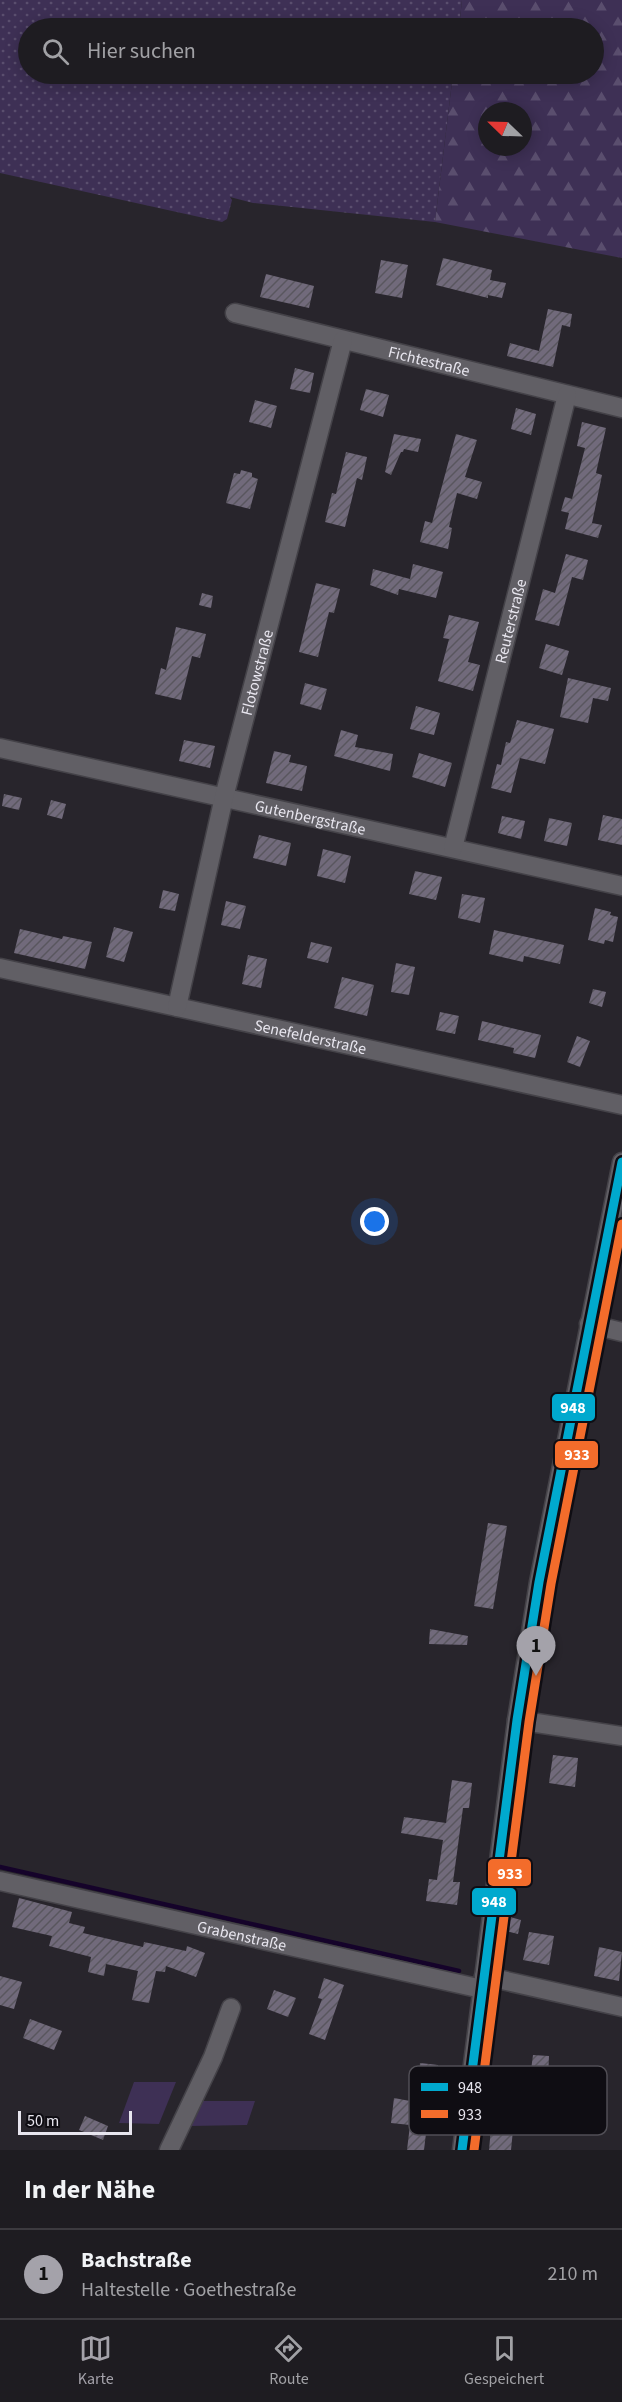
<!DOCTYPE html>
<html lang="de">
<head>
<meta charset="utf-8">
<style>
  :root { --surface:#1e1c21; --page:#2b292e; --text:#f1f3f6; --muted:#a1a1a5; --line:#3c3a3f; --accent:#a4a2aa }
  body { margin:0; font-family:"Source Sans 3",sans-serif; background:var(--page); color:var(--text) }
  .compass { position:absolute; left:478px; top:102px; width:54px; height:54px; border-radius:50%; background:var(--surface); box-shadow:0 3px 15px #0003; rotate:293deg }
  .scale { position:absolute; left:18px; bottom:15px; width:114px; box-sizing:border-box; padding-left:6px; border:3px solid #e7e5ee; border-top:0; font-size:16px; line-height:21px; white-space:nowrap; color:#e7e5ee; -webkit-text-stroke:4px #0f0d13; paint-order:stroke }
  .you { position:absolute; left:375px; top:1222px; width:21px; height:21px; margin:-15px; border:4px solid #fff; border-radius:50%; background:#1a73e8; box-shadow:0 0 0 9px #1a73e833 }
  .badge { display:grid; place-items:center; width:39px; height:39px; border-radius:50%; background:var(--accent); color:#111; font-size:20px; font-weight:700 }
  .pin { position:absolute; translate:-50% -50px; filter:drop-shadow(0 2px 3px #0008) }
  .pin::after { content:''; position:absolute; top:32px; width:21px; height:18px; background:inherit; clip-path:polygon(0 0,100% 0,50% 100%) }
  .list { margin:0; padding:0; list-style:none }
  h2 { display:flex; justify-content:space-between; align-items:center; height:78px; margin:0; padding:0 24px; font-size:26px }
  h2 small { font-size:20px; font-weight:400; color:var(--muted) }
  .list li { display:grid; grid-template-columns:39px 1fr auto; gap:18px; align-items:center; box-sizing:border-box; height:90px; padding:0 24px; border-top:2px solid var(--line) }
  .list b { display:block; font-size:22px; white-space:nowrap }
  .list p { margin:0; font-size:20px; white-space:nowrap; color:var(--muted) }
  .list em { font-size:20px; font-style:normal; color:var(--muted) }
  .icon { flex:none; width:33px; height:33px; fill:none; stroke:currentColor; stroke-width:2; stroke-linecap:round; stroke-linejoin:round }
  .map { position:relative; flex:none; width:622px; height:2150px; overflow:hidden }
  .search { position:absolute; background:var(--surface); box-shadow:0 3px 15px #0003; left:18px; right:18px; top:18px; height:66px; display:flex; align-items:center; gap:15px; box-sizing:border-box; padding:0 21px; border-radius:33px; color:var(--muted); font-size:22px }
  .sheet { height:168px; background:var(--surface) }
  nav { display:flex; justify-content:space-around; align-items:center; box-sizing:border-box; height:84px; border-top:2px solid var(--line); background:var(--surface); font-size:16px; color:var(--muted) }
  nav a { display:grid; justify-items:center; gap:3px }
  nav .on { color:var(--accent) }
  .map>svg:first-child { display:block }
</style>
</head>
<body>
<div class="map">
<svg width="622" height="2150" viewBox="0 0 622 2150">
  <defs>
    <pattern id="grass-dots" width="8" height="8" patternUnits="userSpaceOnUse" patternTransform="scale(1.5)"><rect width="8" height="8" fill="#3e3055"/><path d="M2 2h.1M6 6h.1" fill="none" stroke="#5a4e6e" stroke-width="1.8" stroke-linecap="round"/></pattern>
    <pattern id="forest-firs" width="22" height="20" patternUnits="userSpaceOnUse" patternTransform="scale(1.5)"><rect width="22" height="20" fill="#3e3055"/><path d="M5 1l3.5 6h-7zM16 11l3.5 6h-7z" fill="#5a4e6e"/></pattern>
    <pattern id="building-hatch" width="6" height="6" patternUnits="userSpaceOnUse" patternTransform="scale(1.5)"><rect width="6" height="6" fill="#716a7b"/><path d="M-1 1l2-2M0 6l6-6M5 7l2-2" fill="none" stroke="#59565e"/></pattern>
  </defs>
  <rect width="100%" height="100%" fill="#28252c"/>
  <path fill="url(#grass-dots)" d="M0,0H462L459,28H28V74H453L435,222L253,203L230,197L232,200L227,219L222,222L0,173Z"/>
  <path fill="url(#forest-firs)" fill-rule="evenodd" d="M462,0H622V258L435,222L453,74H594V28H459ZM487,111H523V147H487Z"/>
  <g fill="#3e3055">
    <path d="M134,2082H176L159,2124L119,2123Z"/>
    <path d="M202,2101H255L247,2125L190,2126Z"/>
  </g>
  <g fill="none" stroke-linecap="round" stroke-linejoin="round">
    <path stroke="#15032a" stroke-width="4.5" d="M0,1867L459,1971"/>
  </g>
  <g fill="url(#building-hatch)">
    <path d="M443,258L492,270L490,280L506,283L502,298L488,295V298L436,285Z"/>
    <path d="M381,260L408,265L402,298L375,293Z"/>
    <path d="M266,274L314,286L309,308L260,297Z"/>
    <path d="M548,309L572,314L570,327L562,325L553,367L507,356L510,343L539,351Z"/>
    <path d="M295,368L314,373L310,393L290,389Z"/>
    <path d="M366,389L389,395L383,417L360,410Z"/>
    <path d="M255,400L277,406L271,428L249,422Z"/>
    <path d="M516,408L536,414L531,435L511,429Z"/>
    <path d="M582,422L606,428L596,473L602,475L592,523L602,525L598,538L565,529L569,513L561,511L565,497L572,499L585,448L577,446Z"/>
    <path d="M394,434L421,439L418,452L404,449L403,452H401L391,475L385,472Z"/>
    <path d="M456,434L477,440L465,477L482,482L477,499L457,493L449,527L452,528L448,549L420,542L425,521L432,523Z"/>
    <path d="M346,452L367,457L362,480L357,478L345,527L325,522L332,493L336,494Z"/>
    <path d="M241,470L252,473V477L258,479L250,509L226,503L234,473L240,474Z"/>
    <path d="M566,554L588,560L583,580L572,577L559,626L535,620L543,589L555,593Z"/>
    <path d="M413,564L443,572L436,598L399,589L398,595L370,585L373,569L410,579Z"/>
    <path d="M316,583L340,589L334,613L329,612L318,657L299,652Z"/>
    <path d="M202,593L213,596L211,608L199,605Z"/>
    <path d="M449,615L479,622L468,662L480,665L473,691L438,681L449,639L443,638Z"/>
    <path d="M176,627L206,634L200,658L192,656L181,700L155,694L161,668L166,670Z"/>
    <path d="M546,644L569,651L562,675L539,668Z"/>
    <path d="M568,678L611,688L608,701L593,698L588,723L560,717Z"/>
    <path d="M305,683L327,689L321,710L300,704Z"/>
    <path d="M416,706L440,713L434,735L410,729Z"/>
    <path d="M517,720L554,729L545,764L520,758L511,793L491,788L497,764L501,765L506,742L510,743Z"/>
    <path d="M341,730L358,735L355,747L393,754L390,771L334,756Z"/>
    <path d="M184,740L215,746L210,768L179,761Z"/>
    <path d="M274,751L291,755L289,762L307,766L302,791L266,783Z"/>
    <path d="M419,753L452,763L445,787L412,777Z"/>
    <path d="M4,794L22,798L19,810L2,806Z"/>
    <path d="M51,800L66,804L62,819L47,815Z"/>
    <path d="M603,815L622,819V845L598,840Z"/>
    <path d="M502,816L525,821L521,839L498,833Z"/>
    <path d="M549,818L572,823L567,846L544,841Z"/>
    <path d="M259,835L291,843L286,866L253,858Z"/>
    <path d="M323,849L351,856L345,883L317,876Z"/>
    <path d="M415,871L442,877L436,900L409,894Z"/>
    <path d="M163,890L179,894L175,911L159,908Z"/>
    <path d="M462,894L485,898L480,923L458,918Z"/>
    <path d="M226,901L246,906L240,929L221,925Z"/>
    <path d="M595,908L611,912L610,915L618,917L613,942L605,940L604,944L588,940Z"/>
    <path d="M114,927L133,932L124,962L106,957Z"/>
    <path d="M20,929L62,939L63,936L92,942L85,969L14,953Z"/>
    <path d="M494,930L564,945L560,964L524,956L523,962L489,954Z"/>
    <path d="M311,942L332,947L328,963L307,958Z"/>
    <path d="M248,955L267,959L261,988L242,984Z"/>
    <path d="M396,963L415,967L409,995L391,992Z"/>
    <path d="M342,977L374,985L367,1016L334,1008Z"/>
    <path d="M593,989L606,992L602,1007L589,1003Z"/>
    <path d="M440,1012L459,1016L455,1034L436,1030Z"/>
    <path d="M482,1021L541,1035L535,1058L513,1053L514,1048L478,1040Z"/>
    <path d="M577,1036L590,1041L580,1067L567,1062Z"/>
    <path d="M488,1523L507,1526L493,1609L474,1606Z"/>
    <path d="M430,1629L468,1636L467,1645L429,1644Z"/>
    <path d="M553,1755L578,1758L575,1787L549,1783Z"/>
    <path d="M452,1780L472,1783L469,1808H463L453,1882H460L457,1905L426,1901L429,1879L437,1880L443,1840L401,1833L404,1817L446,1823Z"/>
    <path d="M19,1898L72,1912L69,1923L85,1927L83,1933L143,1947L144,1942L186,1951L187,1946L205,1953L196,1977L166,1966L165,1972L156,1971L149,2003L132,2000L138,1971L106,1964L104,1976L88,1972L91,1957L49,1946L52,1936L12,1927Z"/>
    <path d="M510,1917L521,1920L518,1934L506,1931Z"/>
    <path d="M529,1932L554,1936L549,1965L523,1960Z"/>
    <path d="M599,1947L622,1952L619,1981L594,1976Z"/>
    <path d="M0,1976L22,1982L14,2009L0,2005Z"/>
    <path d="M324,1978L344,1985L325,2040L309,2034L322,1999L318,1998Z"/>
    <path d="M274,1990L296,1998L288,2017L267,2009Z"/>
    <path d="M30,2019L62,2031L54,2050L23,2038Z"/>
    <path d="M533,2055L549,2056L548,2079L530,2078Z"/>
    <path d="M420,2063L438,2065L436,2085L432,2084L424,2150H407L410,2125L391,2123L394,2098L410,2101L413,2073H419Z"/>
    <path d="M505,2095L517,2096L510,2130H513L511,2150H489L491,2128L497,2129Z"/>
    <path d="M85,2116L108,2126L103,2140L79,2130Z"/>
  </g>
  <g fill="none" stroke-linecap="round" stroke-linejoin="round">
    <g stroke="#444248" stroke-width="21">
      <g id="minor">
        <path id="s1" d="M235,313L622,408"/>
        <path id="s2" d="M0,748L622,886"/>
        <path id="s3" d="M453,848L567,395"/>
        <path id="s4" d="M0,968L622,1105"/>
        <path id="s5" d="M177,1007L224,797L343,340"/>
        <path d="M589,1324L622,1332"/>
        <path d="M517,1720L622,1736"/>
        <path id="s6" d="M0,1881L482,1989"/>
        <path d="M484,1976L622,2007"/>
        <path d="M169,2150L213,2057L231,2008"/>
        <path d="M462,2150L517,1720L539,1582L622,1162"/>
      </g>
    </g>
    <use href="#minor" stroke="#615f65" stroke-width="18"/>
    <g stroke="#0f0d13" stroke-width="14">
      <path id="bus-1" d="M462,2150L517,1720L539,1582L622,1162"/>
    </g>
    <g stroke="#0f0d13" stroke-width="14">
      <path id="bus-2" d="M474,2150L529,1722L551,1584L622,1224"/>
    </g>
    <use href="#bus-1" stroke="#00a9ce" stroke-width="9"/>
    <use href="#bus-2" stroke="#f36c2b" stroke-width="9"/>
  </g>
  <g text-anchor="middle" stroke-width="6" stroke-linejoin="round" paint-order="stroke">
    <g font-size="16" fill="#e7e5ee" stroke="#0f0d13">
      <text dy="6" stroke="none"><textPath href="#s1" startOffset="200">Fichtestraße</textPath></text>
      <text dy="6" stroke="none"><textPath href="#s3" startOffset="234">Reuterstraße</textPath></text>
      <text dy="6" stroke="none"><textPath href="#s5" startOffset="344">Flotowstraße</textPath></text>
      <text dy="6" stroke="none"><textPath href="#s2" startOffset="318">Gutenbergstraße</textPath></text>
      <text dy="6" stroke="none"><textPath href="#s4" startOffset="318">Senefelderstraße</textPath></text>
      <text dy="6" stroke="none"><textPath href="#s6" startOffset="248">Grabenstraße</textPath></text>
    </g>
  </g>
  <rect x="409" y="2066" width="198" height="69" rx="9" fill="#0f0d13" stroke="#504e55" stroke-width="1.5"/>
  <rect x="421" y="2083" width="27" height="8" fill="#00a9ce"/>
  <rect x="421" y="2110" width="27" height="8" fill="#f36c2b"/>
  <g font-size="16" fill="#e7e5ee">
    <text x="458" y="2093">948</text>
    <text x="458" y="2120">933</text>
  </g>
  <g stroke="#0f0d13" stroke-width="2">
    <rect x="551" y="1393" width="45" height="29" rx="6" fill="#00a9ce"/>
    <rect x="554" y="1440" width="45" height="29" rx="6" fill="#f36c2b"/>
    <rect x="487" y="1858" width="45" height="29" rx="6" fill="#f36c2b"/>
    <rect x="471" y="1887" width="46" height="29" rx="6" fill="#00a9ce"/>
  </g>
  <g font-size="16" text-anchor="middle" font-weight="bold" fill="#fff">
    <text x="573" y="1413">948</text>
    <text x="577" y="1460">933</text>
    <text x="510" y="1879">933</text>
    <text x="494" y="1907">948</text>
  </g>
</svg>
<svg class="compass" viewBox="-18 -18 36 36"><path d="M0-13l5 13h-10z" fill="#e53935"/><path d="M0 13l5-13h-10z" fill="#a1a1a5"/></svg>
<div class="scale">50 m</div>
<div class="you"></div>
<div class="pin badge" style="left:536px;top:1676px">1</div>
<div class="search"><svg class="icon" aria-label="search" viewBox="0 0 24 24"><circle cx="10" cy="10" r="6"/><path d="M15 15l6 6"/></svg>Hier suchen</div>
</div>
<section class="sheet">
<h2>In der Nähe<small></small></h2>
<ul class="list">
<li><span class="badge">1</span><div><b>Bachstraße</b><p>Haltestelle · Goethestraße</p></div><em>210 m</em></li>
</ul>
</section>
<nav>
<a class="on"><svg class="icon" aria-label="map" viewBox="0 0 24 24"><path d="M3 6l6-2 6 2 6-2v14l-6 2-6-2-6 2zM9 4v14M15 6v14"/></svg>Karte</a>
<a><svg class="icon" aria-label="directions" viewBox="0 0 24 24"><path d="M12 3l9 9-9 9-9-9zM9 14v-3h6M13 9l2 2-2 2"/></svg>Route</a>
<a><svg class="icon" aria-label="saved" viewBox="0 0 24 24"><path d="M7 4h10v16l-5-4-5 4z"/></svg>Gespeichert</a>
</nav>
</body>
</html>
